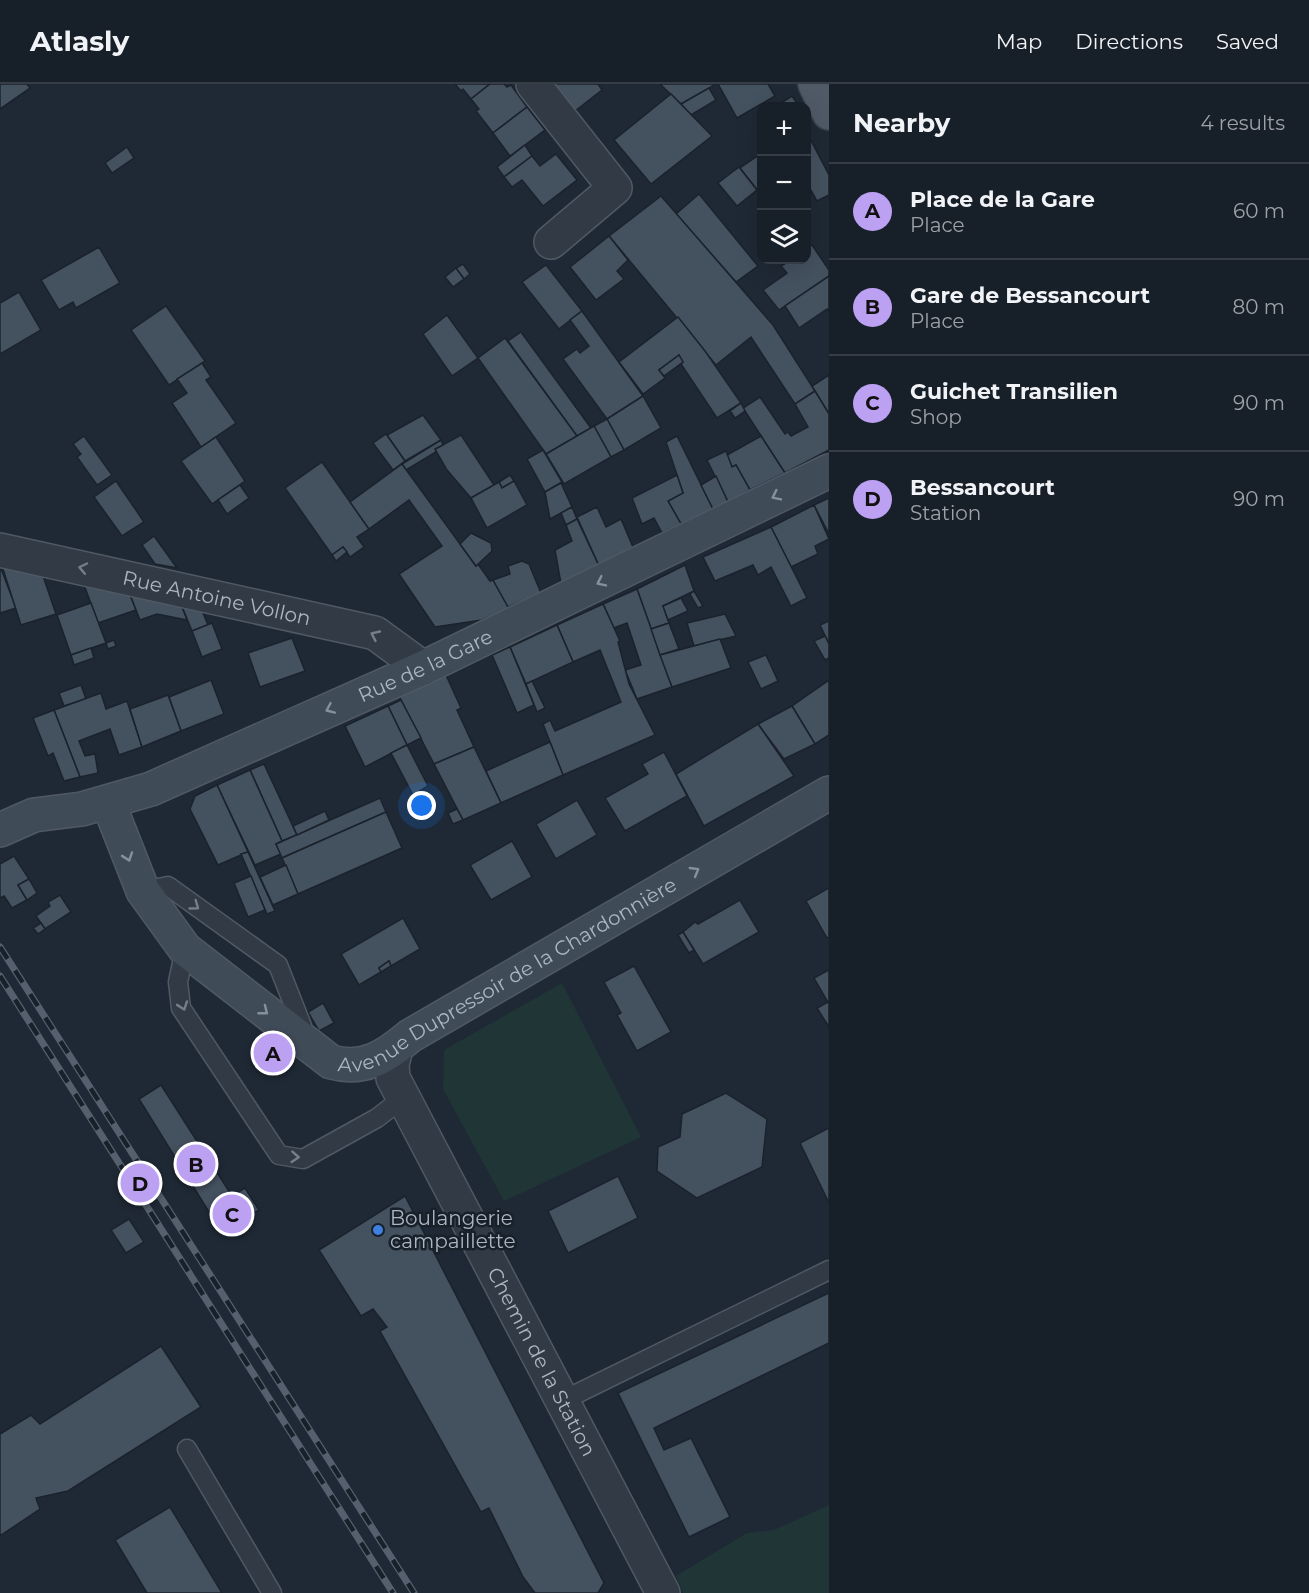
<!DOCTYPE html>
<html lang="en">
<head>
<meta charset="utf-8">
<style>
  :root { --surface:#171f28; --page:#242c34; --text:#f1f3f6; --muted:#9ea2a8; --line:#363d45; --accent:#bca0f2 }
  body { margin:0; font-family:Montserrat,sans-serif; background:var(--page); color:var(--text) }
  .controls { position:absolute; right:18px; top:18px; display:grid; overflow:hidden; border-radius:12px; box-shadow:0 6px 24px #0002 }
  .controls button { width:54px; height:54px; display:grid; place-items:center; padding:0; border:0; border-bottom:2px solid var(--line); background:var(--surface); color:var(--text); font:30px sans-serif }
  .you { position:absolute; left:422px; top:722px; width:21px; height:21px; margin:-15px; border:4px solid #fff; border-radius:50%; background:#1a73e8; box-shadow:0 0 0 9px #1a73e833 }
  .badge { display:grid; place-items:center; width:39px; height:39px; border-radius:50%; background:var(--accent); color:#111; font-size:20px; font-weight:700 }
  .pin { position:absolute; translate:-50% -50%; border:3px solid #fff; box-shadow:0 2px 6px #0006 }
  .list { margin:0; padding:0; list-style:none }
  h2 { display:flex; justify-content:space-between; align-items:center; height:78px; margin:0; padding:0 24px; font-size:26px }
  h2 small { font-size:20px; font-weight:400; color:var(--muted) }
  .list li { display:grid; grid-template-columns:39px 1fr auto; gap:18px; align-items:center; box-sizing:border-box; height:96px; padding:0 24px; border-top:2px solid var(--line) }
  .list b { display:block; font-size:22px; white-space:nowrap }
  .list p { margin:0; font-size:20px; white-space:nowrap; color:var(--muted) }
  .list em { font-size:20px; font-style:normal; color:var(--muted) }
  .icon { flex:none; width:33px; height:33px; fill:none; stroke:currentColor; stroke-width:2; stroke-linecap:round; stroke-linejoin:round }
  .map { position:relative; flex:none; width:829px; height:1509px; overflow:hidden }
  header { display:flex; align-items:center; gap:36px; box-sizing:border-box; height:84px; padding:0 30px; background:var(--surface); border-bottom:2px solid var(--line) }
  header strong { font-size:28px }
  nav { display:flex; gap:33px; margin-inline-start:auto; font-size:21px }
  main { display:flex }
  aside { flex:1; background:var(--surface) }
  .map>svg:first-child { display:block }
</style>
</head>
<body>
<header>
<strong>Atlasly</strong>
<nav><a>Map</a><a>Directions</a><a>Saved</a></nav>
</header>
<main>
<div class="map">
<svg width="829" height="1509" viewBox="0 0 829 1509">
  <rect width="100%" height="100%" fill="#1f2935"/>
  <g fill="#203536">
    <path d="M562,899L641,1053L504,1117L443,1005L444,966Z"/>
    <path d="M829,1421V1509H683L676,1492L747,1449L774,1446Z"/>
  </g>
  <g fill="#44515f" stroke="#1a222c" stroke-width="1.5">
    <path d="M0,0H27L30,4L0,25Z"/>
    <path d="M455,0H490L471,15L463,5L461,7Z"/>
    <path d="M490,0H504L507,3L511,1L527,23L493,49L476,27L479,25L471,15Z"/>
    <path d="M554,0H598L602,6L575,27Z"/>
    <path d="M660,0H716L681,20Z"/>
    <path d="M718,0H768L775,12L737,34Z"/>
    <path d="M709,4L716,16L691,31L681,20Z"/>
    <path d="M671,10L712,52L651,100L614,56Z"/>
    <path d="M792,12L799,22H776Z"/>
    <path d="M527,23L545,46L510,72L493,49Z"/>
    <path d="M806,47L829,91V111L817,117L806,97Z"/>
    <path d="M525,61L532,72L504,93L497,83Z"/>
    <path d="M127,63L134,74L112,89L105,79Z"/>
    <path d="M762,69V104L758,107L740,84Z"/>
    <path d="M556,70L577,96L543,122L522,96L512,103L504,93L532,72L540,82Z"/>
    <path d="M739,83L757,106L737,122L718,99Z"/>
    <path d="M699,110L758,182L736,198L676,130Z"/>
    <path d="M661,112L773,241L815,307L795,320L751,253L716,281L609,152Z"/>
    <path d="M609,152L628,176L617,187L624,195L596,216L570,183Z"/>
    <path d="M812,161L829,186V192L779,226L763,206L787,189L781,182L791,176H806V165Z"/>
    <path d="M99,163L120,199L76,224L73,218L59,226L41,196Z"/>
    <path d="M463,180L470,190L464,195L456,184Z"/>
    <path d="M546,181L582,227L559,245L522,198Z"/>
    <path d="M456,184L464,195L453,203L445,193Z"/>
    <path d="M829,192V228L827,225L799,244L785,222Z"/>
    <path d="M19,208L41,246L0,270V219Z"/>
    <path d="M166,222L205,277L169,301L131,246Z"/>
    <path d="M582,227L643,312L607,335L563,275L577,265L580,269L589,262L570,236Z"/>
    <path d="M447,231L478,274L452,292L423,250Z"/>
    <path d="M678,233L705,267L741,319L717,334L681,280L683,278L679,271L659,286L665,294L643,310L619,278Z"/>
    <path d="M521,248L591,344L577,352L508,257Z"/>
    <path d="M505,254L577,352L546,370L478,274Z"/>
    <path d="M679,271L683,278L664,292L659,286Z"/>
    <path d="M202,279L211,293L206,296L236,339L201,363L172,319L187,309L177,295Z"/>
    <path d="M829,291V330L812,302Z"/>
    <path d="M815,307L829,330V366L785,389L743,324L760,313L785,350L788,348L791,352L808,343L795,320Z"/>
    <path d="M643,312L661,344L624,366L607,335Z"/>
    <path d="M741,319L745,327L735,334L730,327Z"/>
    <path d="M423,331L441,356L405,377L387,351Z"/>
    <path d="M607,335L624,366L611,373L594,342Z"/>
    <path d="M594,342L611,373L564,400L546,370Z"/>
    <path d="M386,350L405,377L393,386L373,359Z"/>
    <path d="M461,351L494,401L471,414L447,386L435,365Z"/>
    <path d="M84,352L112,391L97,401L77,373L81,370L73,360Z"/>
    <path d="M677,352L713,425L681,440L668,417L683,409L666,358Z"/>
    <path d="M761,352L785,389L750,406L736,381L732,383L727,371Z"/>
    <path d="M216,353L245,397L212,420L181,377Z"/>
    <path d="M441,356L443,361L435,365L436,368L406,386L402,380Z"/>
    <path d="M543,366L562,398L545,408L527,375Z"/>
    <path d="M726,367L732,383L736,381L750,406L728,418L707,376Z"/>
    <path d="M322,378L369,445L357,453L364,463L350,473L343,463L332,471L285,404Z"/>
    <path d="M402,380L476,482L478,480L490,497L493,496L509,524L482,536L435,543L399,490L442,462L409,416L369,445L350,418Z"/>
    <path d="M510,391L514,397L502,404L499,398Z"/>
    <path d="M677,391L683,409L668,417L681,440L662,449L654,434L642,440L632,414Z"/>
    <path d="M716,392L728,418L713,425L701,401Z"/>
    <path d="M116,397L144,438L122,452L94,413Z"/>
    <path d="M514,397L527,421L487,444L471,414L499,398L502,404Z"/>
    <path d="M561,399L572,423L550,435L545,408Z"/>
    <path d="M240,401L249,414L227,430L218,416Z"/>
    <path d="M829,414V450L814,421Z"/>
    <path d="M814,421L829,455L815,462L818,470L791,483L771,443Z"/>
    <path d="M572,423L577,435L566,441L561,429Z"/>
    <path d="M597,423L606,443L621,435L633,463L599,482L577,433Z"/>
    <path d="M577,435L599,482L561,500L555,466L572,457L566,441Z"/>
    <path d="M771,443L807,514L791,522L771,483L758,491L753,481L715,497L703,473Z"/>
    <path d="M471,449L491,459L492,467L476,482L460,460Z"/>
    <path d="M154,452L177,484L155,480L142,461Z"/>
    <path d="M343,463L347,468L336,477L332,471Z"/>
    <path d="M522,477L529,480L541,509L508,523L493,496L510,490L508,482Z"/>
    <path d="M685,481L694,507L663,522L669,539L651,545L637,505Z"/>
    <path d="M0,482L16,524L0,529Z"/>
    <path d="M2,482L42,489L56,530L21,541Z"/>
    <path d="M83,498L129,508L136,526L98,539Z"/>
    <path d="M637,505L672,603L637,615L625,586L641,581L627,539L614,544L603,520Z"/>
    <path d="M694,507L703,522L698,524L690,510Z"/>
    <path d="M129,508L181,520L187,536L157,530L140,536Z"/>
    <path d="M681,514L688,527L668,536L663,522Z"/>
    <path d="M91,519L106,559L71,571L57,531Z"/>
    <path d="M181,520L201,524L208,541L192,547Z"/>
    <path d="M603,520L620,557L618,558L629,600L655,651L563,691L543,640L550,636L555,647L621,618L600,566L573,578L557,541Z"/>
    <path d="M725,530L736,552L694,562L687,539Z"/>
    <path d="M829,537V560L820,541Z"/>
    <path d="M212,539L222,565L202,573L192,547Z"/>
    <path d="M669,539L679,565L660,571L651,545Z"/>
    <path d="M557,541L573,578L526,600L510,563Z"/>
    <path d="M825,552L829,560V574L825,576L814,557Z"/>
    <path d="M292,554L305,587L260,603L248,569Z"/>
    <path d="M720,555L731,584L672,603L660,571Z"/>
    <path d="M114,556L116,562L108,565L106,559Z"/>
    <path d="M510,563L534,621L517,629L492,571Z"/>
    <path d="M91,564L94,574L74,581L71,571Z"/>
    <path d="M766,571L778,597L761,605L748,578Z"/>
    <path d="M446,591L461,624L457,626L474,663L434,680L399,612Z"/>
    <path d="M211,596L224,630L181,647L169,613Z"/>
    <path d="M829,596V651L815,660L792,622Z"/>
    <path d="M532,597L545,624L537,628L526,600Z"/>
    <path d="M81,601L86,615L64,622L59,609Z"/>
    <path d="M101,609L106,625L127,617L142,663L119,671L110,645L79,657L85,672L95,670L98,689L80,693L54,626Z"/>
    <path d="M168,611L181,647L142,663L130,625Z"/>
    <path d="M401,616L421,654L407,661L388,622Z"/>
    <path d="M388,622L407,661L365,683L345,642Z"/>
    <path d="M792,622L815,660L784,675L758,640Z"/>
    <path d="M54,626L80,693L64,697L53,669L48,672L33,634Z"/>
    <path d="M758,640L794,692L704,742L676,690Z"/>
    <path d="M550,658L563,691L501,719L486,687Z"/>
    <path d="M407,661L428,702L413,711L391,669Z"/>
    <path d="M474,663L501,719L463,736L434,680Z"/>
    <path d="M664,668L687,712L625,747L605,714L648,690L642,680Z"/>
    <path d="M264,680L297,751L282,757L250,686Z"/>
    <path d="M250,686L282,757L276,760L281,770L255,781L217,701Z"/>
    <path d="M217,701L248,768L218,781L190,725L195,712Z"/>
    <path d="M380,714L386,728L282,774L276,760Z"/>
    <path d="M577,716L597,751L556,775L536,740Z"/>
    <path d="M457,725L463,736L453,740L448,729Z"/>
    <path d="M325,727L329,736L297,751L293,742Z"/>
    <path d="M386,728L402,764L298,810L282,774Z"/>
    <path d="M512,757L532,793L491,816L470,781Z"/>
    <path d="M248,768L275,827L267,830L241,770Z"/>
    <path d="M14,772L29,795L18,801L27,816L12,824L4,812L0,814V780Z"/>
    <path d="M286,781L298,810L273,821L260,793Z"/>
    <path d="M251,792L265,826L248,833L234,799Z"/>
    <path d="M29,795L37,809L27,816L18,801Z"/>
    <path d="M829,804V853L827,854L806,817Z"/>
    <path d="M60,811L71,828L45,845L36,832L50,822L48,818Z"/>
    <path d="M740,816L759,848L703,880L683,848L695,838L698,840Z"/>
    <path d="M403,834L420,865L391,882L389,877L379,884L381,888L359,901L341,870Z"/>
    <path d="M41,839L45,845L38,850L33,844Z"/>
    <path d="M683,848L694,866L689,869L678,851Z"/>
    <path d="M389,877L391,882L381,888L379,884Z"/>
    <path d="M634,882L671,948L637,967L617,931L621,929L604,898Z"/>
    <path d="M829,886V920L814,894Z"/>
    <path d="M828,918L829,920V943L817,924Z"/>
    <path d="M323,919L334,939L319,947L308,928Z"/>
    <path d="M161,1001L232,1112L245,1104L259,1126L222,1149L139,1015Z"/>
    <path d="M726,1009L767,1035L762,1083L697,1114L657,1087L658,1063L680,1053L682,1030Z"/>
    <path d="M829,1044V1119L800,1059Z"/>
    <path d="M618,1092L638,1134L568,1169L548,1127Z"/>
    <path d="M405,1112L604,1499L598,1509H535L523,1493L489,1424L481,1428L380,1247L387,1243L373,1225L361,1232L319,1166Z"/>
    <path d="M129,1135L144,1158L126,1169L111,1146Z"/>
    <path d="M829,1209V1259L654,1344L664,1366L691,1354L730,1433L689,1453L618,1309Z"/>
    <path d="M161,1262L201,1323L68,1407L36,1414L40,1425L0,1452V1350L31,1331L40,1340Z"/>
    <path d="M170,1423L222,1509H147L115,1456Z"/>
  </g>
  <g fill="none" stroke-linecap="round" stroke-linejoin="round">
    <g stroke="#4f5964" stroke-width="21">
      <g id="service">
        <path d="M143,807L168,802L278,881L302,942V954"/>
        <path d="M185,865L178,898L181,924L279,1071L303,1075L377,1034L403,1014"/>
        <path d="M562,1317L829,1186"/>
        <path d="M187,1365L272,1509"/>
      </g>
    </g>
    <g stroke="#4f5964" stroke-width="36">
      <g id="minor">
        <path d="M533,0L615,104L551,158"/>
        <path id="s1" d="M0,466L375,549L423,584"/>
        <path id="s2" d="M396,964L392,981L393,994L663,1509"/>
      </g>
    </g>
    <g stroke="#4f5964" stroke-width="36">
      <g id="secondary">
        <path id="s3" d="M108,718L143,807L185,865L331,978C364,987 385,973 410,952L829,709"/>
        <path id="s4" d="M0,746L34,731L82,725L151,705L423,584L829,387"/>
      </g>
    </g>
    <g stroke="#3b444f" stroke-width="36">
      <path id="primary" d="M815,0L829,29"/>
    </g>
    <use href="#service" stroke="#323b45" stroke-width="18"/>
    <use href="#minor" stroke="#323b45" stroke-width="33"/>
    <use href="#secondary" stroke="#404b58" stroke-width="33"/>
    <use href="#primary" stroke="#4f5a66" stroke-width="33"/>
    <g stroke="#54606d" stroke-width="7">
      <g id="rail">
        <path d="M0,863L414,1509"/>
        <path d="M0,892L393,1509"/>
      </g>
    </g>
    <use href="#rail" stroke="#18202a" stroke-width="4.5" stroke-dasharray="14" stroke-linecap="butt"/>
  </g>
  <defs><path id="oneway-chevron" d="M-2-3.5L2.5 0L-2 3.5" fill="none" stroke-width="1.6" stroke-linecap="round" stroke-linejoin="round" transform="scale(1.5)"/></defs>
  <g stroke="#86919e">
    <use href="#oneway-chevron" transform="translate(776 412) rotate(154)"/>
    <use href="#oneway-chevron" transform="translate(601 498) rotate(154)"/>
    <use href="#oneway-chevron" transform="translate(330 625) rotate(156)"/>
    <use href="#oneway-chevron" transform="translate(128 773) rotate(71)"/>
    <use href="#oneway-chevron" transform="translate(695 787) rotate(-30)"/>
    <use href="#oneway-chevron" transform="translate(264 927) rotate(38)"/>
  </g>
  <g stroke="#757f8a">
    <use href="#oneway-chevron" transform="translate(83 484) rotate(-168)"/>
    <use href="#oneway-chevron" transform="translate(375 551) rotate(-155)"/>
    <use href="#oneway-chevron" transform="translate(195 822) rotate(36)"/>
    <use href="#oneway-chevron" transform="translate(183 922) rotate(71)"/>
    <use href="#oneway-chevron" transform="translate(295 1073) rotate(4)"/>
  </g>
  <circle fill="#3f7fe0" stroke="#18202a" stroke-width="2" cx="378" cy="1146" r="6"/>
  <g text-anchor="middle" stroke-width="5" stroke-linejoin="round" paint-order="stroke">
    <g font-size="20" fill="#abb6c3" stroke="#18202a">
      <text dy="7" stroke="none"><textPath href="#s1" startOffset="222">Rue Antoine Vollon</textPath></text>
      <text dy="7" stroke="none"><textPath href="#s4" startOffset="458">Rue de la Gare</textPath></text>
      <text dy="7" stroke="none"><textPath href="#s3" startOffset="552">Avenue Dupressoir de la Chardonnière</textPath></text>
      <text dy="7" stroke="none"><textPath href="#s2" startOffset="351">Chemin de la Station</textPath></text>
    </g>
    <g font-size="20" fill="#abb6c3" stroke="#18202a" text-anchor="start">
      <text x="390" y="1141">Boulangerie<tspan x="390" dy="23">campaillette</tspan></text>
    </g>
  </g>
</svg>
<div class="controls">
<button>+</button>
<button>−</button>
<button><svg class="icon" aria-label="layers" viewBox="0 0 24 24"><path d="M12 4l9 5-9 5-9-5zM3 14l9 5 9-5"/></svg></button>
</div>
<div class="you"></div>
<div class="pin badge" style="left:273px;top:969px">A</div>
<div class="pin badge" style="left:196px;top:1080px">B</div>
<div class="pin badge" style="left:232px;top:1130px">C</div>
<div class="pin badge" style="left:140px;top:1099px">D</div>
</div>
<aside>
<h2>Nearby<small>4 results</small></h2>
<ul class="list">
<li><span class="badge">A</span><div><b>Place de la Gare</b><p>Place</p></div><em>60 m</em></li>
<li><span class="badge">B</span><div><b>Gare de Bessancourt</b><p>Place</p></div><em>80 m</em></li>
<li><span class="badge">C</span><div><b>Guichet Transilien</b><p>Shop</p></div><em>90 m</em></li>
<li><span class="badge">D</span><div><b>Bessancourt</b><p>Station</p></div><em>90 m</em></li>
</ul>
</aside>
</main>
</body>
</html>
